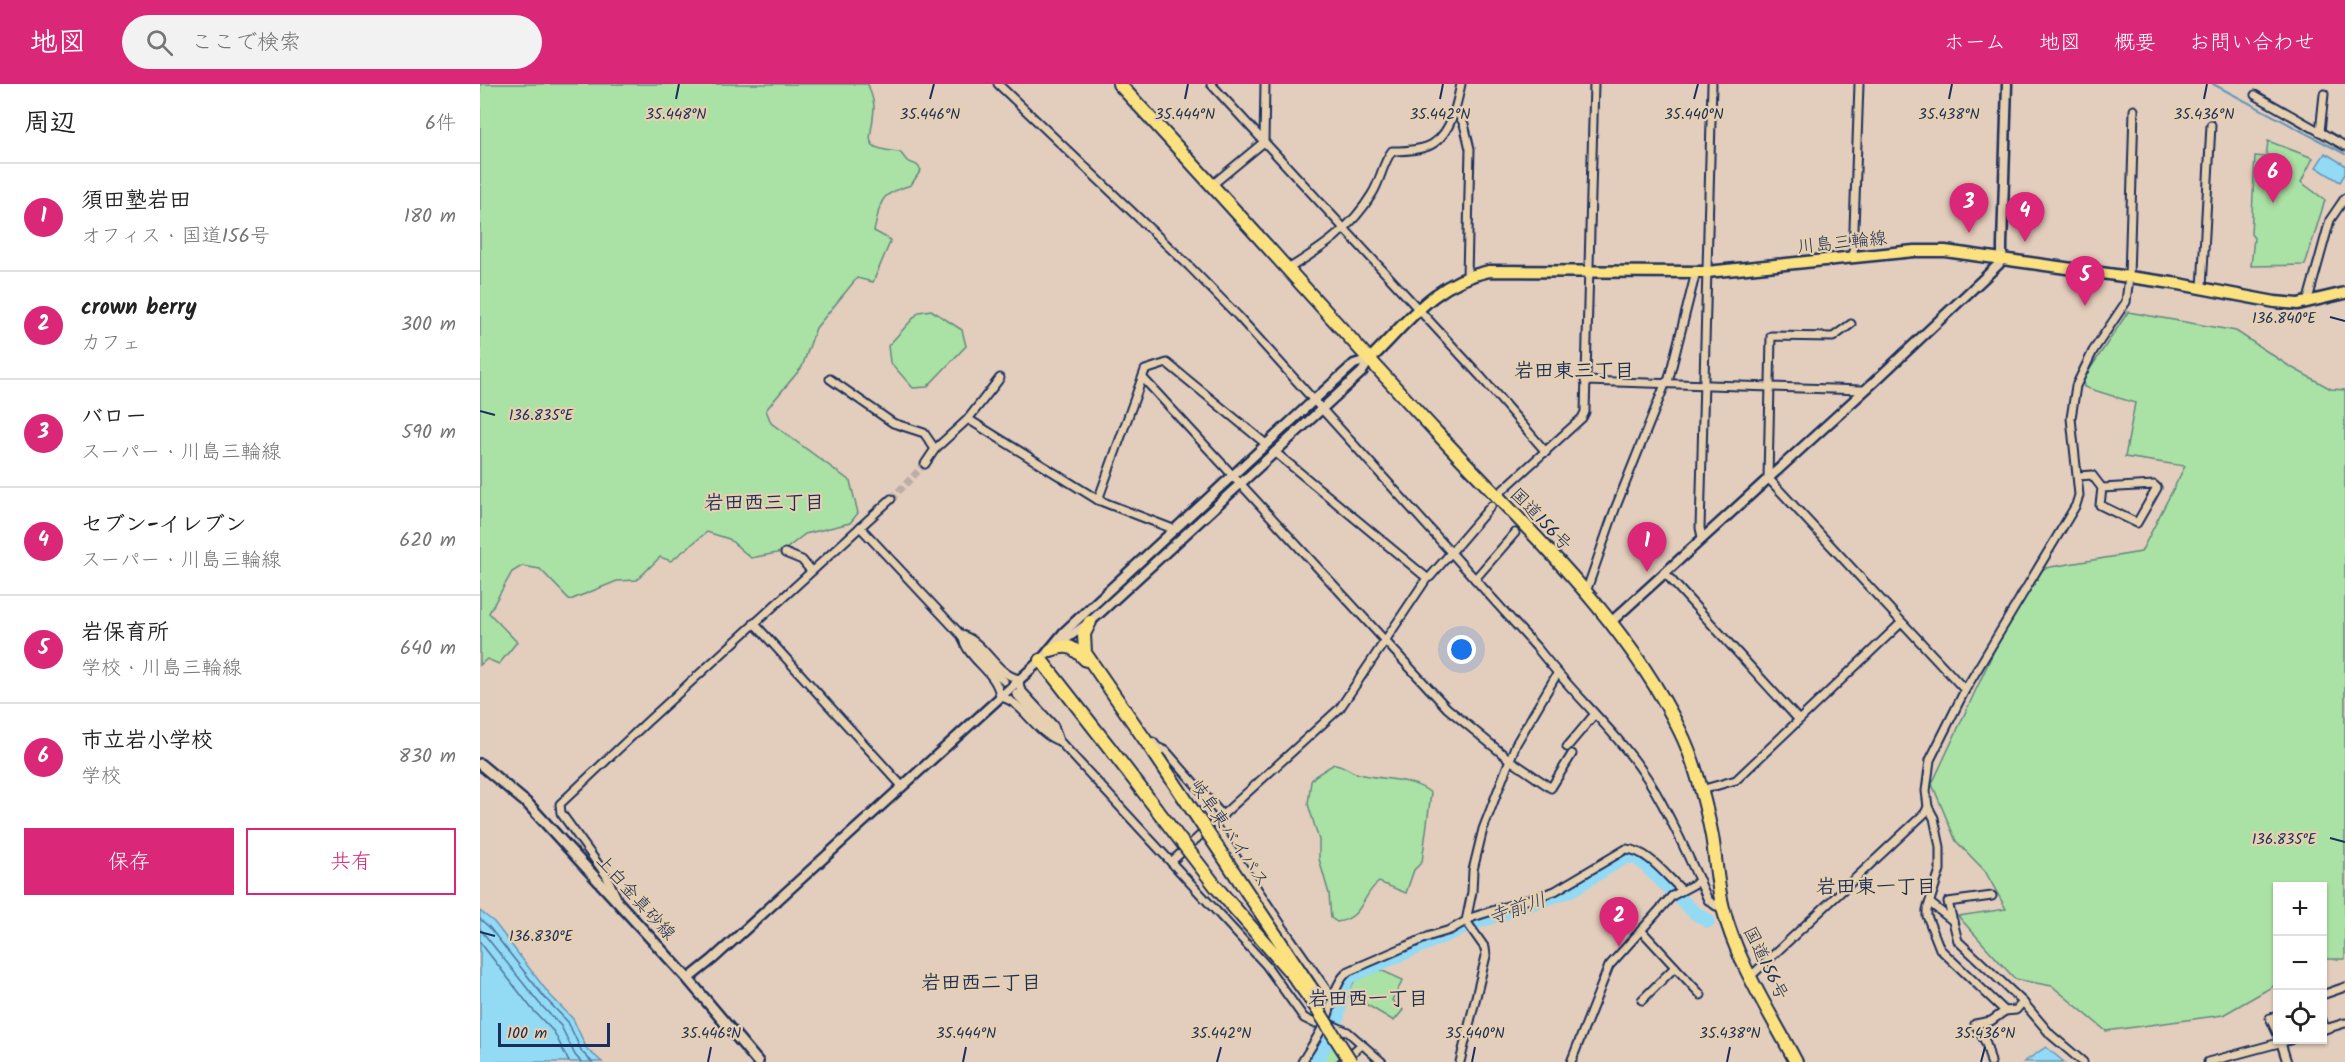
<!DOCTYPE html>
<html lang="ja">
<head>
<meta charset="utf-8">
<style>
  :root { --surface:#fff; --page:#f2f2f2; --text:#222; --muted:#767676; --line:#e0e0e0; --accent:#db2777 }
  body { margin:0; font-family:Kalam,"Klee One",sans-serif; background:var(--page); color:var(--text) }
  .controls { position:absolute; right:18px; bottom:18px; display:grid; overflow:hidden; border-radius:0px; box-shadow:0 2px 4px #0004 }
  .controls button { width:54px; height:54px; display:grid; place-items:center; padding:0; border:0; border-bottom:2px solid var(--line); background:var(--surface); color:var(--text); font:30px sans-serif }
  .scale { position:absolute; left:18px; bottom:15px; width:112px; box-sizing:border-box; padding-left:6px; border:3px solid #1b2f5e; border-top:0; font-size:16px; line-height:21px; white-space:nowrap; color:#1b2f5e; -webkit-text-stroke:4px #e6d0af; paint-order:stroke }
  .you { position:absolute; left:982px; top:566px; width:21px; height:21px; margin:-15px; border:4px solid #fff; border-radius:50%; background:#1a73e8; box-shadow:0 0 0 9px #1a73e833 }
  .badge { display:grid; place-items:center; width:39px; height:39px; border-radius:50%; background:var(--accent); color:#fff; font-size:20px; font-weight:700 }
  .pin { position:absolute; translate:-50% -50px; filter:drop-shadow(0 2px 3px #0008) }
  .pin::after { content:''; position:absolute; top:32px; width:21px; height:18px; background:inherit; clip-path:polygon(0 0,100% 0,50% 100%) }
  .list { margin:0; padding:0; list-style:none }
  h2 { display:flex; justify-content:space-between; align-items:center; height:78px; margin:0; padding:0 24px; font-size:26px }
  h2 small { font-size:20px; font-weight:400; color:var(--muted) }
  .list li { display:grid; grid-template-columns:39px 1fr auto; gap:18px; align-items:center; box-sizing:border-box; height:108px; padding:0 24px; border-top:2px solid var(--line) }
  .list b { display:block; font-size:22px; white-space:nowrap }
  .list p { margin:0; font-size:20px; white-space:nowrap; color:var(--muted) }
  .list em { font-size:20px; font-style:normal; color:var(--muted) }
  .actions { display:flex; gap:12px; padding:18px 24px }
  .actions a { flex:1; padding:14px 0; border:2px solid var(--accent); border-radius:0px; text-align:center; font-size:21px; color:var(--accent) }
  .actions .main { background:var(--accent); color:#fff }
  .icon { flex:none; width:33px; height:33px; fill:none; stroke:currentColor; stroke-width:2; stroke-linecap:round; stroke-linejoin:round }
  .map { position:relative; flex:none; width:1865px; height:978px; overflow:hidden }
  header { display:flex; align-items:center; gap:36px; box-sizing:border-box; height:84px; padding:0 30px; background:var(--accent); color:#fff }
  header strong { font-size:28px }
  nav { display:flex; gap:33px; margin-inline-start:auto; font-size:21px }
  .search { width:420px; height:54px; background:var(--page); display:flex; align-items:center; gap:15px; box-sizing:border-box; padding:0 21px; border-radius:33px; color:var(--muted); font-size:22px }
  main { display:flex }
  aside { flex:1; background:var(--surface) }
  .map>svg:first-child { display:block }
</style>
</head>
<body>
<header>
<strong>地図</strong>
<div class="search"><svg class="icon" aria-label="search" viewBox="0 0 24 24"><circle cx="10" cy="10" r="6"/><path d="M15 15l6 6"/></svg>ここで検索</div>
<nav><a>ホーム</a><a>地図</a><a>概要</a><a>お問い合わせ</a></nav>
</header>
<main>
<aside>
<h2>周辺<small>6件</small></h2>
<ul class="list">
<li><span class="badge">1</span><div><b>須田塾岩田</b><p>オフィス · 国道156号</p></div><em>180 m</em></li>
<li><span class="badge">2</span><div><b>crown berry</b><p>カフェ</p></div><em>300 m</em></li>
<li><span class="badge">3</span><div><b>バロー</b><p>スーパー · 川島三輪線</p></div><em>590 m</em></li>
<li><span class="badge">4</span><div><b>セブン-イレブン</b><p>スーパー · 川島三輪線</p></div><em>620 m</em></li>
<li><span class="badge">5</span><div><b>岩保育所</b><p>学校 · 川島三輪線</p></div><em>640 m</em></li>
<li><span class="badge">6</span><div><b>市立岩小学校</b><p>学校</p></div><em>830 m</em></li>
</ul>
<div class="actions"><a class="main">保存</a><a>共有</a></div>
</aside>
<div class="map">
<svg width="1865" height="978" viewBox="0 0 1865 978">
  <rect width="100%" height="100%" fill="#e3cdbc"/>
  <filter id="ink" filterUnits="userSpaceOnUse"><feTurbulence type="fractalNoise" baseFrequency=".0167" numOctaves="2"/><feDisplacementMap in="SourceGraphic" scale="12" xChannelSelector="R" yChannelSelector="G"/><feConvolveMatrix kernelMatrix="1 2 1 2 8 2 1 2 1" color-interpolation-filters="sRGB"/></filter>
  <g filter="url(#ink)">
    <g fill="#aae1a4" stroke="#628881" stroke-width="1.5">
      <path d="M0,0H388C390,7 394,16 394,23C393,56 377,64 420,68L427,77L437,81L441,86L431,101C398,111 402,115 394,147L411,156L393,198L377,194L336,244L322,283L286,326L291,339L370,397L378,429L370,439L325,450L302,468L271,474L249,455L227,448L191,477L180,473L157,496L137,497L90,516L60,485L42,482L32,488L9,529L37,558L19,580L7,575L0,581Z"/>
      <path d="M1788,57L1833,74L1821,98L1845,116L1825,181L1771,182L1774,154L1771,150L1775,72L1786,73Z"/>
      <path d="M451,226L482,246L486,262L447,303L433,304L410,278L408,262L439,228Z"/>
      <path d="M1648,228L1756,247L1809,282L1851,305L1865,306V875H1843L1842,802H1798L1797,900L1743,931L1626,947L1572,902L1535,895L1478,832L1526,825L1505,787L1476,757L1452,700L1520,554L1538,507L1565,484L1661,468L1705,382L1645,373L1655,319L1604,303V294Z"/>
      <path d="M854,680C863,680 868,687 876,689C901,697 929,692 951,709L942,778L934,786L926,809L899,798C881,811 884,834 857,838L851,834L849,810L839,775V756L828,720L831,697L835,692Z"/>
      <path d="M896,884L923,896L912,916L923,926L914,937L874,913L866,912L876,894Z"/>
      <path d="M851,952L864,972L854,978H839Z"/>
    </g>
    <g fill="#93daf5" stroke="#6396b9" stroke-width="1.5">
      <path d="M1845,69L1865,81V90L1860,98L1836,83Z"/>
      <path d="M0,827L14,838L69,910L93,935L107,965L122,978H0Z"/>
      <path d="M1566,963L1584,978H1544Z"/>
    </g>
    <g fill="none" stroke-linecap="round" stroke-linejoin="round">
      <g stroke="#4b739a" stroke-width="1.5">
        <path d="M0,835L9,843L65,914L88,938L102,968L112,978"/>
        <path d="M0,845L59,919L81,942L95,971L101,978"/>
        <path d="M0,858L52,925L74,948L89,978"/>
      </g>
      <path stroke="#6396b9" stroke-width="2" d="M1733,0L1865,70"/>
      <g stroke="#93daf5" stroke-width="14">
        <path d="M857,936L863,905L868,893L996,838L1089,807L1145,773H1155L1162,778L1214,828L1228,837"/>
        <path d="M836,978L851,949"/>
      </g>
      <path stroke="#bbada9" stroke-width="7" stroke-dasharray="7 3.5" stroke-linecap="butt" d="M411,415L445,380"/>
      <g stroke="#1b2f5e" stroke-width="11">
        <g id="minor">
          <path d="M518,0L709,182L758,232L1058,565C1092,609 1136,647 1167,694C1189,728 1211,778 1228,816L1236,822H1242"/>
          <path d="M731,0L1001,293L1066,368"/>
          <path d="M1775,11L1865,62"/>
          <path d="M976,26L984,40L990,65L987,192"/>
          <path d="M1840,48L1844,10"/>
          <path d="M732,101L784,58L785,0"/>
          <path d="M1373,174L1379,0"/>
          <path d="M808,185C842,164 871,145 892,110C901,96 902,80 912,67C924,67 944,66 954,59C972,47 977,19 981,0"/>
          <path d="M1722,204L1731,41"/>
          <path d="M1827,219L1850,136L1865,114"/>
          <path d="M1371,240L1353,253L1291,252L1288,394L1485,606"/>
          <path d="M663,294L967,624L1030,676L1071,704L1092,670"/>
          <path d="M350,295L413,339L444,349L455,365"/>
          <path d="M1105,297L1382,306"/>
          <path d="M1188,298L1216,188"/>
          <path d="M488,335L618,416L693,445"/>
          <path d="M445,380L455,365L488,335L520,294"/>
          <path d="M1598,392L1612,391L1622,404L1674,401L1677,404L1657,439L1620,421L1622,404"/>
          <path d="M1015,413L1102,334L1105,328L1114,0"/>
          <path d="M618,416L665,286L687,279L786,360"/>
          <path d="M380,443L524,597"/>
          <path d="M1222,453L1220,444L1232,0"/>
          <path d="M305,469L322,476L331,487"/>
          <path d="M1184,488L1318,635"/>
          <path d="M950,493L1011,422"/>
          <path d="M995,495L1035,449"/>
          <path d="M1106,508L1135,425L1186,298"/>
          <path d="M274,539L422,702"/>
          <path d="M482,551C506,559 515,590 539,595L540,605L574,642L579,657C554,648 542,616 520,613C518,587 487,577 482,551Z"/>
          <path d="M536,610L786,881L824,934L834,939L845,938L868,948L902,978"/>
          <path d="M673,658L677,663L686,667L743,732"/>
          <path d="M1087,663L1114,631"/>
          <path d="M1221,706L1256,696L1421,539"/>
          <path d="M734,740L804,845L853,915"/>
          <path d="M691,778L860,624L947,494L796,369"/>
          <path d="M1512,812L1468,818L1478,857L1543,918"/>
          <path d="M137,814L126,791L81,729L80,720L168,637L411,415"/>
          <path d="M1450,819L1473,837"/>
          <path d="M1161,846L1221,911"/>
          <path d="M1271,892L1445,729L1448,723"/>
          <path d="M1842,911L1865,903"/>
          <path d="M1162,916L1195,883"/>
          <path d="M1798,932L1790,934L1798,951"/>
          <path d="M1842,936L1845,945"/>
          <path d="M1842,946L1865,939"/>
          <path d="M1800,956L1807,978"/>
          <path d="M822,978C830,965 839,951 846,937C853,920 854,898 869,887L950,852L970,846L993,833L1075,807L1146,765C1168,766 1186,792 1202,806"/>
          <path d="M862,978L882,960"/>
          <path d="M980,978L1006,872L1005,864L986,837L992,808L993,786L1003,745L1036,660L1077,590"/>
          <path d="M1091,978L1129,882L1192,812L1220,797"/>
          <path d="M1511,978L1506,959L1495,940L1511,937L1525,927"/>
          <path d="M1603,978L1571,951L1543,918L1536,926L1525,927L1460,865L1447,832V826L1460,786V763L1454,734L1448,723L1446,707L1450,676L1485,606L1596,421L1599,411L1591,334L1596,302L1613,267L1646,218L1649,193L1654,26"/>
          <path d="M1728,978L1810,956"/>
        </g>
      </g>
      <g stroke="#1b2f5e" stroke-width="13">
        <g id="tertiary">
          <path d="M1131,538L1394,298L1519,180L1522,173V161L1527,0"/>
          <path d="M576,562L610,538L882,288L890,275"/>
          <path d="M208,895L233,875L561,576L584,548L834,316L874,280L890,275"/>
        </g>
      </g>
      <g stroke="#1b2f5e" stroke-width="14">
        <path id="secondary" d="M0,680L49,721L208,895L278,978"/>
      </g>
      <g stroke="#1b2f5e" stroke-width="15">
        <path id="primary" d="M890,275C929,237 953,199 1009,187L1227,188L1434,167H1465L1699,200L1795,218L1818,220L1865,209"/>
      </g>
      <g stroke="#1b2f5e" stroke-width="16">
        <g id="trunk">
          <path d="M639,0C747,116 851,235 959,351C1045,444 1144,532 1200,647C1216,679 1225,717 1232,752C1236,776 1237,801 1243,824C1256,877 1291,930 1316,978"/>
          <path d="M610,538L604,550L605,569L677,673"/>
          <path d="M571,566C589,559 593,563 606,576"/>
          <path d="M561,576L629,663"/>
        </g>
      </g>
      <use href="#minor" stroke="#e6d0af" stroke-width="7"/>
      <use href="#tertiary" stroke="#e6d0af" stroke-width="8"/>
      <use href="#secondary" stroke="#e6d0af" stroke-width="9"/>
      <use href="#primary" stroke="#fbe180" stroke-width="10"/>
      <use href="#trunk" stroke="#fbe180" stroke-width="12"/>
      <g stroke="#1b2f5e" stroke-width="16" stroke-linecap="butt">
        <g id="trunk-bridge">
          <path d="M629,663L737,804L812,890L836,923L871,978"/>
          <path d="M677,673L829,901"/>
        </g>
      </g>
      <use href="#trunk-bridge" stroke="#fbe180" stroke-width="12"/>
    </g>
  </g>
  <path fill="none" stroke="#1b2f5e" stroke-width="2" d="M196,15L199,0M450,15L454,0M705,15L708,0M960,15L963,0M1214,15L1218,0M1469,15L1472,0M1724,15L1727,0M1850,233L1865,237M0,327L15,331M1850,754L1865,758M0,848L15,852M228,978L231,963M483,978L486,963M737,978L741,963M992,978L995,963M1247,978L1250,963M1501,978L1505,963"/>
  <g text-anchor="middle" stroke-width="4.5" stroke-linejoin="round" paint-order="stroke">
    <g font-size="18" fill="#1b2f5e" stroke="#e6d0af">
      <text transform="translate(1362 158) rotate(-6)" y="6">川島三輪線</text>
      <text transform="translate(1061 435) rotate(46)" y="6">国道156号</text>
      <text transform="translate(750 749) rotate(56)" y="6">岐阜東バイパス</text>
      <text transform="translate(156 813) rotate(48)" y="6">上白金真砂線</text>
      <text transform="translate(1286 879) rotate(64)" y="6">国道156号</text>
    </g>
    <g font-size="20" font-weight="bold" fill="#1b2f5e" stroke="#e6d0af">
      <text x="1094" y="293">岩田東三丁目</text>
      <text x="284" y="425">岩田西三丁目</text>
      <text x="1396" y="809">岩田東一丁目</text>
      <text x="501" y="905">岩田西二丁目</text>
      <text x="888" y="921">岩田西一丁目</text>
    </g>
    <g font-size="20" font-style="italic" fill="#27406d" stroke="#e6d0af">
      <text transform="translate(1037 824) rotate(-19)" y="7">寺前川</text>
    </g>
  </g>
  <g font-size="15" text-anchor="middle" fill="#1b2f5e" stroke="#e6d0af" stroke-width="4.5" stroke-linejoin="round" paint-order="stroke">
    <text x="196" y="35">35.448°N</text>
    <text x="450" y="35">35.446°N</text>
    <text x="705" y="35">35.444°N</text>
    <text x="960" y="35">35.442°N</text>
    <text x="1214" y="35">35.440°N</text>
    <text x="1469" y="35">35.438°N</text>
    <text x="1724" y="35">35.436°N</text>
    <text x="1804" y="239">136.840°E</text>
    <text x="61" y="336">136.835°E</text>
    <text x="1804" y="760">136.835°E</text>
    <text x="61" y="857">136.830°E</text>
    <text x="231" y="954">35.446°N</text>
    <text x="486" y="954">35.444°N</text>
    <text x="741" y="954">35.442°N</text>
    <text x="995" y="954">35.440°N</text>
    <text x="1250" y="954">35.438°N</text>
    <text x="1505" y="954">35.436°N</text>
  </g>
</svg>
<div class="controls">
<button>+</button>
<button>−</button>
<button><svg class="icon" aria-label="locate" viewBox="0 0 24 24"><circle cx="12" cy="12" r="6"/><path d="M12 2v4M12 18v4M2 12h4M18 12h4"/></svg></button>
</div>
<div class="scale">100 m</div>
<div class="you"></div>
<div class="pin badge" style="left:1167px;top:488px">1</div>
<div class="pin badge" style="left:1139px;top:863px">2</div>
<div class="pin badge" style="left:1489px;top:149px">3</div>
<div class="pin badge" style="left:1545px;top:158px">4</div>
<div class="pin badge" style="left:1605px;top:222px">5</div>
<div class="pin badge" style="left:1793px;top:119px">6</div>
</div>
</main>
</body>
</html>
